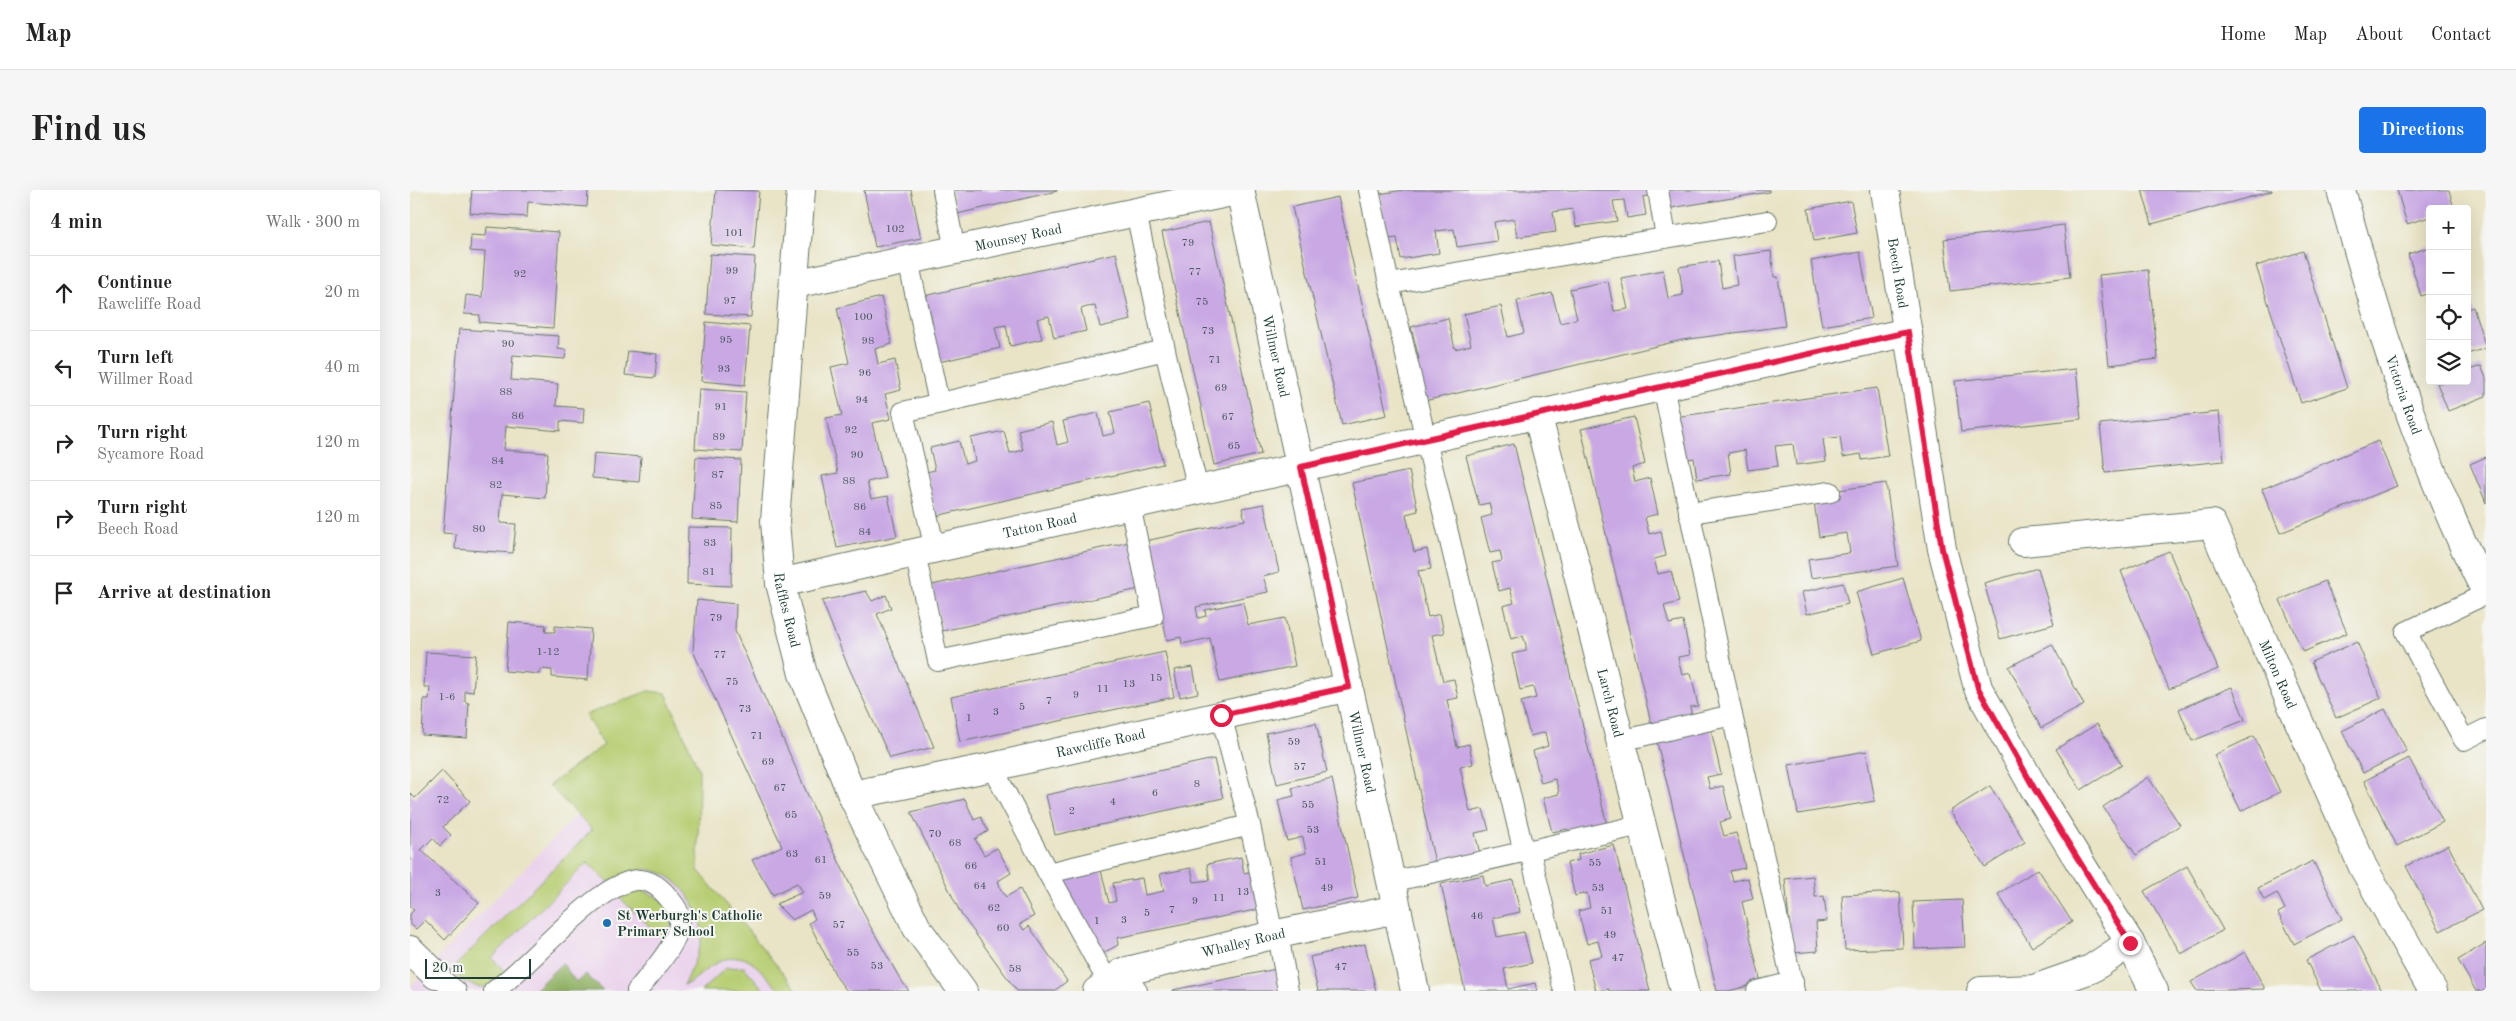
<!DOCTYPE html>
<html lang="en">
<head>
<meta charset="utf-8">
<style>
  :root { --surface:#fff; --page:#f6f6f6; --text:#222; --muted:#767676; --line:#e0e0e0; --accent:#1a73e8 }
  body { margin:0; font-family:"Old Standard TT",serif; background:var(--page); color:var(--text) }
  .controls { position:absolute; right:15px; top:15px; display:grid; overflow:hidden; border-radius:5px; box-shadow:0 5px 20px #0002 }
  .controls button { width:45px; height:45px; display:grid; place-items:center; padding:0; border:0; border-bottom:1px solid var(--line); background:var(--surface); color:var(--text); font:25px sans-serif }
  .scale { position:absolute; left:15px; bottom:12px; width:106px; box-sizing:border-box; padding-left:5px; border:2px solid #1f3d34; border-top:0; font-size:14px; line-height:18px; white-space:nowrap; color:#1f3d34; -webkit-text-stroke:4px #f6f6f2; paint-order:stroke }
  .stop { position:absolute; width:15px; height:15px; margin:-11px; border:4px solid #e11d48; border-radius:50%; background:#fff }
  .stop.end { background:#e11d48; border-color:#fff; box-shadow:0 1px 5px #0008 }
  .list { margin:0; padding:0; list-style:none }
  h2 { display:flex; justify-content:space-between; align-items:center; height:65px; margin:0; padding:0 20px; font-size:21px }
  h2 small { font-size:16px; font-weight:400; color:var(--muted) }
  .list li { display:grid; grid-template-columns:32px 1fr auto; gap:15px; align-items:center; box-sizing:border-box; height:75px; padding:0 20px; border-top:1px solid var(--line) }
  .list b { display:block; font-size:19px; white-space:nowrap }
  .list p { margin:0; font-size:16px; white-space:nowrap; color:var(--muted) }
  .list em { font-size:16px; font-style:normal; color:var(--muted) }
  .icon { flex:none; width:28px; height:28px; fill:none; stroke:currentColor; stroke-width:2; stroke-linecap:round; stroke-linejoin:round }
  .map { position:relative; flex:none; width:2076px; height:801px; overflow:hidden; border-radius:5px }
  header { display:flex; align-items:center; gap:30px; box-sizing:border-box; height:70px; padding:0 25px; background:var(--surface); border-bottom:1px solid var(--line) }
  header strong { font-size:24px }
  nav { display:flex; gap:28px; margin-inline-start:auto; font-size:18px }
  .intro { display:flex; align-items:center; justify-content:space-between; box-sizing:border-box; height:120px; padding:0 30px }
  h1 { margin:0; font-size:35px }
  .button { padding:12px 22px; border-radius:5px; background:var(--accent); color:#fff; font-size:18px; font-weight:700 }
  main { display:flex; gap:30px; padding:0 30px }
  aside { flex:1; background:var(--surface); border-radius:5px; box-shadow:0 5px 20px #0002 }
  .map>svg:first-child { display:block }
</style>
</head>
<body>
<header>
<strong>Map</strong>
<nav><a>Home</a><a>Map</a><a>About</a><a>Contact</a></nav>
</header>
<div class="intro"><h1>Find us</h1><a class="button">Directions</a></div>
<main>
<aside>
<h2>4 min<small>Walk · 300 m</small></h2>
<ul class="list">
<li><svg class="icon" aria-label="ahead" viewBox="0 0 24 24"><path d="M12 20V5M6 11l6-6 6 6"/></svg><div><b>Continue</b><p>Rawcliffe Road</p></div><em>20 m</em></li>
<li><svg class="icon" aria-label="left" viewBox="0 0 24 24"><path d="M17 20v-9H6M10 6l-5 5 5 5"/></svg><div><b>Turn left</b><p>Willmer Road</p></div><em>40 m</em></li>
<li><svg class="icon" aria-label="right" viewBox="0 0 24 24"><path d="M7 20v-9h11M14 6l5 5-5 5"/></svg><div><b>Turn right</b><p>Sycamore Road</p></div><em>120 m</em></li>
<li><svg class="icon" aria-label="right" viewBox="0 0 24 24"><path d="M7 20v-9h11M14 6l5 5-5 5"/></svg><div><b>Turn right</b><p>Beech Road</p></div><em>120 m</em></li>
<li><svg class="icon" aria-label="arrive" viewBox="0 0 24 24"><path d="M6 21V4h12l-3 4 3 4H6"/></svg><div><b>Arrive at destination</b></div></li>
</ul>
</aside>
<div class="map">
<svg width="2076" height="801" viewBox="0 0 2076 801">
  <rect width="100%" height="100%" fill="#f6f6f2"/>
  <filter id="ink" filterUnits="userSpaceOnUse"><feTurbulence type="fractalNoise" baseFrequency=".02" numOctaves="2"/><feDisplacementMap in="SourceGraphic" scale="10" xChannelSelector="R" yChannelSelector="G"/><feConvolveMatrix kernelMatrix="1 2 1 2 8 2 1 2 1" color-interpolation-filters="sRGB"/></filter>
  <filter id="wash" filterUnits="userSpaceOnUse"><feTurbulence type="fractalNoise" baseFrequency=".0096" numOctaves="4" result="noise"/><feDisplacementMap in="SourceGraphic" scale="20" xChannelSelector="R" yChannelSelector="G"/><feGaussianBlur stdDeviation="1.12" result="paint"/><feColorMatrix in="noise" values="0 0 0 0 0 0 0 0 0 0 0 0 0 0 0 0 0 1.4 0 .05"/><feComposite in="paint" operator="in"/></filter>
  <g filter="url(#wash)">
    <rect width="100%" height="100%" fill="#e9e4c6"/>
    <path fill="#ead1ec" d="M175,616L252,639L389,801H0V797Z"/>
    <g fill="#b7ce73" stroke="#6b8654">
      <path d="M238,501L256,503L289,580L288,680L388,801H370C344,773 333,753 296,780C288,786 283,792 274,795C279,781 288,766 291,751C297,721 264,675 231,680C220,682 208,688 198,692L177,673L82,768L101,788C76,801 60,801 41,780L182,640L139,595L194,555L175,525Z"/>
      <path d="M230,698L265,717L257,753L210,708L219,701Z"/>
      <path d="M334,777L355,801H291L316,778Z"/>
    </g>
    <path fill="#91b165" stroke="#58774c" d="M152,773L166,792L176,784L193,801H123Z"/>
    <g id="blocks">
      <g fill="#c9a8e4">
        <path d="M62,0H178L177,17L118,12L117,27L60,23Z"/>
        <path d="M306,0L349,1L344,59L301,55Z"/>
        <path d="M454,0H501L511,48L465,57Z"/>
        <path d="M541,0H647V1L547,24Z"/>
        <path d="M994,0H1243L1244,5L1233,7L1236,25L1217,28L1214,10L1203,11L1207,31L1166,37L1163,19L1143,22L1146,42L1107,47L1104,29L1084,32L1087,51L1047,57L1044,39L1026,41L1029,63L991,69L987,48L977,49L969,4Z"/>
        <path d="M1258,0H1359V2L1261,18Z"/>
        <path d="M1732,0H1862V1L1742,34Z"/>
        <path d="M1987,0H2039L2044,19H2020V27L1997,34Z"/>
        <path d="M928,7L977,225L932,235L882,17Z"/>
        <path d="M1441,11L1447,43L1404,51L1398,19Z"/>
        <path d="M799,32L851,264L804,275L752,42Z"/>
        <path d="M1654,35L1660,87L1540,101L1534,49Z"/>
        <path d="M77,37L149,42L143,138L69,132L70,125L54,124L56,105L72,107L75,62L60,61L61,45L76,46Z"/>
        <path d="M2020,57V103L2011,106L1998,64Z"/>
        <path d="M1361,61L1364,87H1368L1375,136L1272,150L1010,212L1000,170L1009,169L1001,137L1038,128L1045,159L1061,155L1054,124L1091,116L1098,147L1114,143L1107,111L1142,103L1150,133L1167,129L1160,99L1198,91L1204,121L1218,119L1211,88L1253,80L1258,108L1273,105L1269,77L1308,71L1312,98L1327,95L1323,66Z"/>
        <path d="M1893,61L1937,198L1891,213L1846,76Z"/>
        <path d="M1450,62L1462,128L1412,136L1401,71Z"/>
        <path d="M706,63L721,130L690,137L685,116L677,117L671,119L676,141L644,148L639,126L627,129L632,149L600,156L596,135L585,137L590,158L529,172L514,106Z"/>
        <path d="M300,64L345,67L341,127L296,124Z"/>
        <path d="M1738,80L1748,169L1699,175L1689,85Z"/>
        <path d="M471,107L482,154L465,159L468,174L485,170L491,200L475,204L481,229L462,233L475,288L457,292L461,309L478,306L487,346L427,358L412,286L428,283L416,228L432,225L421,177L439,173L427,118Z"/>
        <path d="M2063,117L2076,158L2057,164V119Z"/>
        <path d="M296,132L340,136L335,195L291,191Z"/>
        <path d="M49,139L149,146L148,159L156,160L155,169L103,165L101,190L148,194L146,216L174,218L173,233L150,231V241L96,236L94,260L138,263L135,308L92,304L90,333L106,334L103,363L45,359L46,344L33,343Z"/>
        <path d="M218,161L247,164L245,188L215,185Z"/>
        <path d="M2071,176L2076,188V206L2038,221L2027,193L2057,191V181Z"/>
        <path d="M1666,179L1671,229L1551,242L1545,191Z"/>
        <path d="M1467,198L1478,266L1452,270L1451,264L1433,267L1430,247L1413,249L1416,271L1386,275L1383,254L1365,256L1368,276L1338,280L1335,260L1318,263L1321,284L1287,289L1284,268L1272,270L1265,227Z"/>
        <path d="M289,199L336,202L332,262L285,259Z"/>
        <path d="M739,213L753,274L526,326L516,282L525,280L520,258L549,251L555,274L565,271L561,248L594,241L600,263L606,262L613,260L608,240L642,232L647,255L651,254L658,252L653,231L688,223L693,246L705,243L700,222Z"/>
        <path d="M1809,222L1814,271L1695,283L1690,234Z"/>
        <path d="M1224,227L1235,274L1222,278L1225,292L1240,288L1248,324L1235,327L1239,344L1251,341L1256,366L1244,369L1248,384L1261,381L1269,412L1254,416L1259,434L1273,431L1280,465L1268,467L1270,477L1272,485L1281,483L1288,516L1280,517L1282,527L1242,537L1171,239Z"/>
        <path d="M1968,251L1987,296L1870,343L1852,299Z"/>
        <path d="M1104,254L1197,635L1159,644L1158,639L1142,642L1133,608L1149,604L1148,598L1145,589L1131,593L1123,561L1138,556L1135,542L1120,546L1111,512L1126,508L1123,497L1110,500L1102,464L1116,461V455L1113,446L1101,449L1093,416L1104,413L1100,398L1089,401L1082,373L1092,371L1090,361L1080,363L1071,328L1082,325L1079,313L1069,315L1056,266Z"/>
        <path d="M184,263L231,267L229,292L182,288Z"/>
        <path d="M286,267L331,270L328,332L282,329Z"/>
        <path d="M2076,267V313L2060,274Z"/>
        <path d="M999,281L1008,321L996,324L1004,362L1017,359L1021,379L1008,381L1018,427L1030,424L1034,443L1022,445L1033,491L1044,489L1048,508L1037,510L1047,557L1059,554L1063,574L1050,577L1060,622L1073,619L1079,640L1065,643L1070,664L1025,673L942,293Z"/>
        <path d="M1476,293L1488,376L1401,388L1398,369L1440,363L1437,343L1409,347L1404,311L1430,308L1429,300Z"/>
        <path d="M854,314L869,382L853,386L858,402L786,417L788,428L796,426L795,420L833,412L838,435L875,428L885,476L810,492L800,448L772,454L771,447L757,450L735,351L835,330L832,318Z"/>
        <path d="M278,337L322,338L321,396L277,394Z"/>
        <path d="M724,351L734,398L532,441L522,395Z"/>
        <path d="M1759,361L1808,479L1759,499L1711,381Z"/>
        <path d="M1628,378L1644,434L1590,449L1574,393Z"/>
        <path d="M1493,388L1511,451L1464,464L1446,402Z"/>
        <path d="M1915,391L1937,443L1893,462L1870,410Z"/>
        <path d="M1433,393L1438,414L1397,424L1392,402Z"/>
        <path d="M456,401L462,411L476,405L481,418L467,424L524,557L480,568L435,469L412,411Z"/>
        <path d="M287,410L326,414L325,441L408,628L459,734L489,787L499,801H437L427,788L399,733L405,729L401,720L382,730L366,714L393,702L387,693L363,705L342,670L372,656L283,461Z"/>
        <path d="M99,432L136,435L135,442H145V436L181,439L178,490L142,487V480L130,479V484L95,481Z"/>
        <path d="M1947,452L1971,508L1926,528L1901,472Z"/>
        <path d="M1642,454L1674,515L1631,538L1599,477Z"/>
        <path d="M16,462L66,465L63,502L55,501V512L59,513L57,548L12,545L14,509H19L20,497H14Z"/>
        <path d="M755,462L764,507L550,552L541,507Z"/>
        <path d="M783,477L788,503L770,507L764,480Z"/>
        <path d="M1822,497L1835,530L1782,551L1769,519Z"/>
        <path d="M1975,519L1997,561L1953,583L1932,541Z"/>
        <path d="M906,533L917,582L867,594L856,543Z"/>
        <path d="M1687,534L1712,575L1671,600L1646,559Z"/>
        <path d="M1300,536L1311,584L1297,587L1300,599L1313,596L1321,629L1310,632L1314,646L1326,643L1331,659L1335,678L1320,681L1323,691L1338,688L1343,709L1332,712L1351,793L1318,801H1307L1246,548Z"/>
        <path d="M1844,546L1870,602L1831,621L1804,565Z"/>
        <path d="M1456,561L1465,611L1388,624L1379,575Z"/>
        <path d="M1999,568L2033,632L1987,656L1954,591Z"/>
        <path d="M804,569L813,608L645,645L636,605Z"/>
        <path d="M32,581L60,611L33,637L41,645L30,656L23,648L11,660L69,713L35,750L15,730L6,739L0,734V724L4,720L0,717V603L5,608Z"/>
        <path d="M1738,587L1770,635L1726,665L1693,617Z"/>
        <path d="M922,589L948,708L893,720L881,667L896,663L893,647L877,651L868,610L884,606L882,598Z"/>
        <path d="M1580,596L1615,652L1575,677L1540,621Z"/>
        <path d="M555,609L564,630L571,627L578,641L565,649L574,665L587,658L601,683L588,691L591,700L596,707L610,699L624,726L610,734L614,740L619,736L657,791L644,801H607L551,724L501,622Z"/>
        <path d="M1204,655L1216,704L1240,801H1199V799L1186,801L1182,786L1178,769L1192,766L1188,751L1177,754L1168,721L1180,718L1177,703L1165,706L1157,673L1169,670L1168,664Z"/>
        <path d="M2038,655L2072,720L2030,741L1996,676Z"/>
        <path d="M831,667L834,683L843,681L850,719L707,748L708,755L689,765L650,686L690,676L699,713L706,711L703,693L732,688L735,705L754,701L750,684L781,678L784,692L800,690L797,674Z"/>
        <path d="M1903,671L1932,729L1884,754L1868,723L1875,719L1867,703L1854,710L1848,698Z"/>
        <path d="M1777,676L1813,740L1771,764L1734,701Z"/>
        <path d="M1628,679L1662,732L1622,757L1588,704Z"/>
        <path d="M1073,685L1075,696L1103,690L1110,722L1083,728L1087,747L1114,742L1122,773L1094,779L1098,799L1125,793L1127,801H1055L1031,694Z"/>
        <path d="M1403,686L1405,707L1414,706L1417,731L1406,732L1408,761L1382,763L1375,689Z"/>
        <path d="M1490,702L1493,758L1435,760L1432,705Z"/>
        <path d="M1552,710L1555,757L1505,759L1503,712Z"/>
        <path d="M1944,745L1972,801H1911L1896,770Z"/>
        <path d="M2076,753V801H2066L2048,770Z"/>
        <path d="M955,754L966,801H908L900,767Z"/>
        <path d="M1835,762L1855,799L1787,801L1781,792Z"/>
        <path d="M866,779L870,801H763V800Z"/>
      </g>
    </g>
  </g>
  <g filter="url(#ink)">
    <use href="#blocks" fill-opacity="0" stroke="#667767" stroke-width="1"/>
    <g fill="none" stroke-linecap="round" stroke-linejoin="round">
      <g stroke="#667767" stroke-width="22">
        <g id="service">
          <path d="M533,0L545,60"/>
          <path d="M959,0L979,94L1114,663"/>
          <path d="M1248,0L1256,47"/>
          <path d="M726,22L755,160"/>
          <path d="M498,70L529,213"/>
          <path d="M979,94L1357,31"/>
          <path d="M1253,196L1322,525L1384,801"/>
          <path d="M1279,323L1420,302"/>
          <path d="M525,359L493,222L755,160L788,300"/>
          <path d="M505,363L528,471L743,426L720,315"/>
          <path d="M2076,404L1996,442L2054,550L2076,539"/>
          <path d="M811,525L840,635"/>
          <path d="M1210,551L1322,525"/>
          <path d="M582,577L638,683L840,635L863,745"/>
          <path d="M1120,662L1154,801"/>
          <path d="M638,683L698,792"/>
          <path d="M981,692L1231,635"/>
          <path d="M868,744L878,801"/>
          <path d="M713,782L727,801"/>
          <path d="M26,785L46,801"/>
          <path d="M84,801C119,777 191,688 230,690C246,691 256,704 265,716C283,741 241,782 227,801"/>
          <path d="M1347,801L1383,792"/>
        </g>
      </g>
      <g stroke="#667767" stroke-width="30">
        <g id="minor">
          <path id="s1" d="M391,0L365,331L370,393L393,484L442,605L507,738L553,801"/>
          <path id="s2" d="M830,0L1005,801"/>
          <path id="s3" d="M1475,0L1532,359L1568,498L1624,598L1720,753L1744,801"/>
          <path id="s4" d="M1931,0C1969,137 2012,276 2076,402"/>
          <path id="s5" d="M384,94L831,0"/>
          <path id="s6" d="M1127,223L1274,801"/>
          <path id="s7" d="M1613,352L1802,334L1953,677L2023,801"/>
          <path id="s8" d="M370,393L1498,142"/>
          <path id="s9" d="M442,605L582,577L939,497"/>
          <path d="M0,760L26,785"/>
          <path id="s10" d="M687,801L713,782L863,745L987,719"/>
          <path d="M1571,801L1624,799L1681,779L1720,753"/>
        </g>
      </g>
      <use href="#service" stroke="#fff" stroke-width="20"/>
      <use href="#minor" stroke="#fff" stroke-width="28"/>
    </g>
  </g>
  <g fill="none" stroke-linecap="round" stroke-linejoin="round" filter="url(#ink)">
    <path stroke="#e11d48" stroke-width="6" d="M811,525L939,497L891,277L1498,142L1532,359L1568,498L1624,598L1720,753"/>
  </g>
  <circle fill="#1f6fb2" stroke="#f6f6f2" stroke-width="2" cx="197" cy="733" r="5"/>
  <g text-anchor="middle" stroke-width="4" stroke-linejoin="round" paint-order="stroke">
    <g font-size="11" fill="#4a5860">
      <text x="485" y="42">102</text>
      <text x="324" y="46">101</text>
      <text x="778" y="56">79</text>
      <text x="322" y="84">99</text>
      <text x="785" y="85">77</text>
      <text x="110" y="87">92</text>
      <text x="320" y="114">97</text>
      <text x="792" y="115">75</text>
      <text x="453" y="130">100</text>
      <text x="798" y="144">73</text>
      <text x="316" y="153">95</text>
      <text x="458" y="154">98</text>
      <text x="98" y="157">90</text>
      <text x="805" y="173">71</text>
      <text x="314" y="182">93</text>
      <text x="455" y="186">96</text>
      <text x="811" y="201">69</text>
      <text x="96" y="205">88</text>
      <text x="452" y="213">94</text>
      <text x="311" y="220">91</text>
      <text x="108" y="229">86</text>
      <text x="818" y="230">67</text>
      <text x="441" y="243">92</text>
      <text x="309" y="250">89</text>
      <text x="824" y="259">65</text>
      <text x="447" y="268">90</text>
      <text x="88" y="274">84</text>
      <text x="308" y="288">87</text>
      <text x="439" y="294">88</text>
      <text x="86" y="298">82</text>
      <text x="306" y="319">85</text>
      <text x="450" y="320">86</text>
      <text x="69" y="342">80</text>
      <text x="455" y="345">84</text>
      <text x="300" y="356">83</text>
      <text x="299" y="385">81</text>
      <text x="306" y="431">79</text>
      <text x="138" y="465">1-12</text>
      <text x="310" y="468">77</text>
      <text x="746" y="491">15</text>
      <text x="322" y="495">75</text>
      <text x="719" y="497">13</text>
      <text x="693" y="502">11</text>
      <text x="666" y="508">9</text>
      <text x="37" y="510">1-6</text>
      <text x="639" y="514">7</text>
      <text x="612" y="520">5</text>
      <text x="335" y="522">73</text>
      <text x="586" y="525">3</text>
      <text x="559" y="531">1</text>
      <text x="347" y="549">71</text>
      <text x="884" y="555">59</text>
      <text x="358" y="575">69</text>
      <text x="890" y="580">57</text>
      <text x="787" y="597">8</text>
      <text x="370" y="601">67</text>
      <text x="745" y="606">6</text>
      <text x="33" y="613">72</text>
      <text x="703" y="615">4</text>
      <text x="898" y="618">55</text>
      <text x="662" y="624">2</text>
      <text x="381" y="628">65</text>
      <text x="903" y="643">53</text>
      <text x="525" y="647">70</text>
      <text x="545" y="656">68</text>
      <text x="382" y="667">63</text>
      <text x="411" y="673">61</text>
      <text x="911" y="675">51</text>
      <text x="1185" y="676">55</text>
      <text x="561" y="679">66</text>
      <text x="570" y="699">64</text>
      <text x="917" y="701">49</text>
      <text x="1188" y="701">53</text>
      <text x="833" y="705">13</text>
      <text x="28" y="706">3</text>
      <text x="415" y="709">59</text>
      <text x="809" y="711">11</text>
      <text x="785" y="714">9</text>
      <text x="584" y="721">62</text>
      <text x="762" y="723">7</text>
      <text x="1197" y="724">51</text>
      <text x="737" y="726">5</text>
      <text x="1067" y="729">46</text>
      <text x="714" y="733">3</text>
      <text x="687" y="734">1</text>
      <text x="429" y="738">57</text>
      <text x="593" y="741">60</text>
      <text x="1200" y="748">49</text>
      <text x="443" y="766">55</text>
      <text x="1208" y="771">47</text>
      <text x="467" y="779">53</text>
      <text x="931" y="780">47</text>
      <text x="605" y="782">58</text>
    </g>
    <g font-size="14" fill="#1f3d34" stroke="#f6f6f2">
      <text dy="5" stroke="none"><textPath href="#s5" startOffset="229">Mounsey Road</textPath></text>
      <text dy="5" stroke="none"><textPath href="#s3" startOffset="84">Beech Road</textPath></text>
      <text dy="5" stroke="none"><textPath href="#s2" startOffset="170">Willmer Road</textPath></text>
      <text dy="5" stroke="none"><textPath href="#s4" startOffset="214">Victoria Road</textPath></text>
      <text dy="5" stroke="none"><textPath href="#s8" startOffset="266">Tatton Road</textPath></text>
      <text dy="5" stroke="none"><textPath href="#s1" startOffset="422">Raffles Road</textPath></text>
      <text dy="5" stroke="none"><textPath href="#s7" startOffset="354">Milton Road</textPath></text>
      <text dy="5" stroke="none"><textPath href="#s6" startOffset="299">Larch Road</textPath></text>
      <text dy="5" stroke="none"><textPath href="#s9" startOffset="254">Rawcliffe Road</textPath></text>
      <text dy="5" stroke="none"><textPath href="#s2" startOffset="575">Willmer Road</textPath></text>
      <text dy="5" stroke="none"><textPath href="#s10" startOffset="156">Whalley Road</textPath></text>
    </g>
    <g font-size="14" font-weight="bold" fill="#1f3d34" stroke="#f6f6f2" text-anchor="start">
      <text x="207" y="730">St Werburgh's Catholic<tspan x="207" dy="16">Primary School</tspan></text>
    </g>
  </g>
</svg>
<div class="controls">
<button>+</button>
<button>−</button>
<button><svg class="icon" aria-label="locate" viewBox="0 0 24 24"><circle cx="12" cy="12" r="6"/><path d="M12 2v4M12 18v4M2 12h4M18 12h4"/></svg></button>
<button><svg class="icon" aria-label="layers" viewBox="0 0 24 24"><path d="M12 4l9 5-9 5-9-5zM3 14l9 5 9-5"/></svg></button>
</div>
<div class="scale">20 m</div>
<div class="stop" style="left:811px;top:525px"></div>
<div class="stop end" style="left:1720px;top:753px"></div>
</div>
</main>
</body>
</html>
